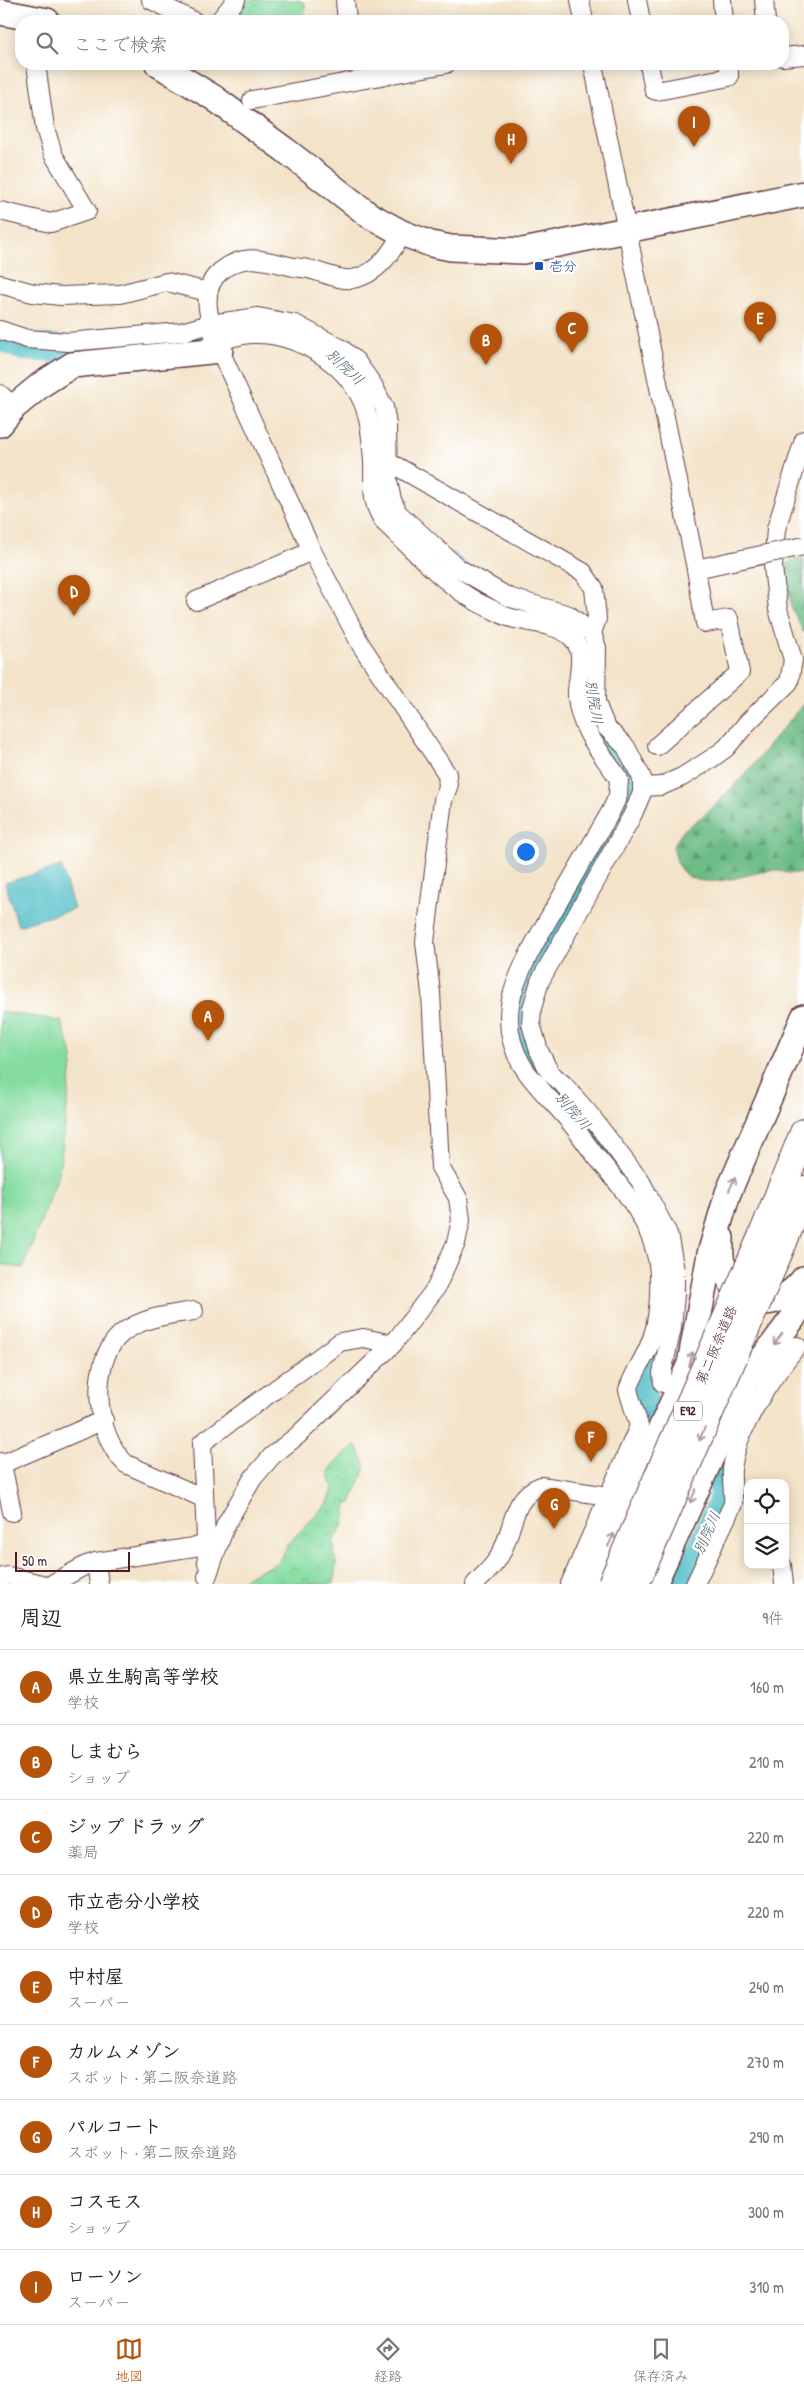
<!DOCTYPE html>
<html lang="ja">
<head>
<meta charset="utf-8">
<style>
  :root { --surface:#fff; --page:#f2f2f2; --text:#222; --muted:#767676; --line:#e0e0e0; --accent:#b45309 }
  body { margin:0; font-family:"Patrick Hand","Klee One",sans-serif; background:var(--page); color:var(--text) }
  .controls { position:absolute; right:15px; bottom:15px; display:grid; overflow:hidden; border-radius:10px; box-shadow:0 2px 12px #0003 }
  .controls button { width:45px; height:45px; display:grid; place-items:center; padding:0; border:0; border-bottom:1px solid var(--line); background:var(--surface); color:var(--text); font:25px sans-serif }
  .scale { position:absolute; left:15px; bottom:12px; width:115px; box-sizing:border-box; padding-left:5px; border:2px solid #4a1f2b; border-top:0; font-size:14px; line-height:18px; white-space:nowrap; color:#4a1f2b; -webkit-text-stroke:4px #fff; paint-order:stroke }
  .you { position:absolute; left:525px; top:851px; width:18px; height:18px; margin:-12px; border:4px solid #fff; border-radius:50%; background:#1a73e8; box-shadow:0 0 0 8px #1a73e833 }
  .badge { display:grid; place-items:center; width:32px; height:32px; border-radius:50%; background:var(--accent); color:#fff; font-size:16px; font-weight:700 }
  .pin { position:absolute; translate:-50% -41px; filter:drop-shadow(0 1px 2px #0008) }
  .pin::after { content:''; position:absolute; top:26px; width:18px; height:15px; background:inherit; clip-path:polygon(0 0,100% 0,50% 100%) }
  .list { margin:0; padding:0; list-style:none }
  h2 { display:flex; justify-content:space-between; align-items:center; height:65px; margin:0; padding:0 20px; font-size:21px }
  h2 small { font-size:16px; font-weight:400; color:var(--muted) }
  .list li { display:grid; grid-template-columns:32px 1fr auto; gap:15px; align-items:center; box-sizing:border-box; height:75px; padding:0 20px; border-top:1px solid var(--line) }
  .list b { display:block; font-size:19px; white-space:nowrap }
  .list p { margin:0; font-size:16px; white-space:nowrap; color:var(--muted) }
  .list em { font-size:16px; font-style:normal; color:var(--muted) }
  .icon { flex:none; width:28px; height:28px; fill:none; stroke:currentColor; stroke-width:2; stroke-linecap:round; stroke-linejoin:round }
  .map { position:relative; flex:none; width:804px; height:1584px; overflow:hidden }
  .search { position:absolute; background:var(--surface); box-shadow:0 2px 12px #0003; left:15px; right:15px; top:15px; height:55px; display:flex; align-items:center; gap:12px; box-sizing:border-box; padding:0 18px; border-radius:20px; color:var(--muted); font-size:19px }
  .sheet { height:740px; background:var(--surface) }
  nav { display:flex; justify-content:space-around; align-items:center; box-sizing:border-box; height:70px; border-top:1px solid var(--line); background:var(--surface); font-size:14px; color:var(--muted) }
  nav a { display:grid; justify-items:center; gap:2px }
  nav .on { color:var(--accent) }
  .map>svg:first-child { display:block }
</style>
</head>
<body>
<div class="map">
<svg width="804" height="1584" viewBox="0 0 804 1584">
  <defs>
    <pattern id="forest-firs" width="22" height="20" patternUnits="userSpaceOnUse" patternTransform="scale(1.25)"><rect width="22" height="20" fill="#6cbc86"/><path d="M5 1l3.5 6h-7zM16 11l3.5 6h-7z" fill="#5b986e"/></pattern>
    <pattern id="park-crowns" width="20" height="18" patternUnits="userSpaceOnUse" patternTransform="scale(1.25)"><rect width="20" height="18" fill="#85dca0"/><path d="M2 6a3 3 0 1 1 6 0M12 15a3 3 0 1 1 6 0" fill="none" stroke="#74bc8a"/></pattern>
  </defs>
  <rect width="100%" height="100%" fill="#fff"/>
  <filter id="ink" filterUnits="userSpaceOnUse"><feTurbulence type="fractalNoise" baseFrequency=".02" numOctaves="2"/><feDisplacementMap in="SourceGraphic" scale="10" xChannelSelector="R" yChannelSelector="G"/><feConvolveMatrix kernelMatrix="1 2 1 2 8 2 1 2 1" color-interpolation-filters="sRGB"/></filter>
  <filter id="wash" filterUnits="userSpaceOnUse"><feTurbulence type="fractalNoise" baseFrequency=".0096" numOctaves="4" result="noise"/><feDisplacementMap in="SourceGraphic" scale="20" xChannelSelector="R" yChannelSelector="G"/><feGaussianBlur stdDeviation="1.12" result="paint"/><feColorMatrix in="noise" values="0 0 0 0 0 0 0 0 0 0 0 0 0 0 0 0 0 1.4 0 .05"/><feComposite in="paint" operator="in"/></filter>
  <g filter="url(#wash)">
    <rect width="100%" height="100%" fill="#f3e3c8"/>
    <g fill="url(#forest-firs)" stroke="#5b6e58">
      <path d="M798,558L804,559V633L791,607L785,566L787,563Z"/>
      <path d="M804,703V872C791,877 779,868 766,871C744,875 700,892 682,871C677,865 675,853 673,846L684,830L704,815L741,779Z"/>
    </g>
    <g fill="url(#park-crowns)" stroke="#687e66">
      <path d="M247,0H299L305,4L304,21H234L232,20Z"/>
      <path d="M356,1445L366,1466L351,1503L347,1504L344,1523L333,1542L336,1564L334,1584H239C254,1566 280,1573 287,1545L328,1503L333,1489L329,1473L332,1465Z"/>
    </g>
    <path fill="#85dca0" stroke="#687e66" d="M0,1011L61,1021L73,1057L59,1173L23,1268L0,1264Z"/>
    <path fill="#51bec8" stroke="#4e6e7a" d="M61,866L74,909L18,926L5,883Z"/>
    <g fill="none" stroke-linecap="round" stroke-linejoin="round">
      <g stroke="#51bec8" stroke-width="28">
        <path d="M0,337L23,347L64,349"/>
        <path d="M104,347L158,343L198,336"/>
        <path d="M447,565C474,590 501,606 537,613"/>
        <path d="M589,689L597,730L628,766L633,791L539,959L524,997L520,1014V1032L529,1056L543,1076L583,1119L646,1203"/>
        <path d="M647,1407C635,1381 649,1366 657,1342"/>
        <path d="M684,1584L722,1502L723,1491L720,1481"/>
      </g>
    </g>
  </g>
  <g filter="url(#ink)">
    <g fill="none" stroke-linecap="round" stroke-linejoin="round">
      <g stroke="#633c43" stroke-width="20">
        <g id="street">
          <path d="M151,0L194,21"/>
          <path d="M345,0L347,21"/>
          <path d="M580,0L584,21"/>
          <path d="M637,0L641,21"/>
          <path d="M722,0L724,21"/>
          <path d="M764,0L766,21"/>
          <path d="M219,21L236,0"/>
          <path d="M783,57L804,55"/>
          <path d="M593,64L696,569L705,623L729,619L740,672L657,746"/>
          <path d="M649,64L654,90L657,91L729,77V64"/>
          <path d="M252,100L446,64"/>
          <path d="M0,211L51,223L87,211L53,154L45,128L36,64"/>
          <path d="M0,284L33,293L61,296L120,294L167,282L208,292"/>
          <path d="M0,330L27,339L68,342L181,332L211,324L258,317L295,324L342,349L356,361L373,385L384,407L387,425L388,481L392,500L398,513L458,568L508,597L569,615L592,633L597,648L596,702L600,713L606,727L626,747L642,778V793L632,816L540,981L532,1008L531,1024L539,1051L550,1073L563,1084L590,1115L641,1182L668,1234L675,1270V1294L672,1328L662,1373L663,1383"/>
          <path d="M216,342C228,339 241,334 253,334C302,332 359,371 368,419C371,432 372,447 373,461C374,485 369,501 385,523C416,552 448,589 487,607C494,610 501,614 508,617C526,623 553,623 569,635C589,650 576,677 577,696C579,729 602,754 619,779L618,796L611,811C594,840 577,870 560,899C543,929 509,981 509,1016C508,1062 537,1084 564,1115C575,1127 584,1141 594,1154C623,1188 657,1228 659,1275C660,1297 658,1326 649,1346C643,1361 633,1374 628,1390L639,1426L570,1584"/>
          <path d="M0,394L14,407"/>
          <path d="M377,462L396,466L583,572L594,588L597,619L592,633"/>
          <path d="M696,569L728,562"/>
          <path d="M196,601L312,551"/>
          <path d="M642,787L661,786L682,777L711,759L726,748L748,722L789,682L793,660L778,609L773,567L776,529L804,440"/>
          <path d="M194,1311C169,1315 142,1317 121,1334C88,1363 95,1436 126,1464L203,1498"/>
          <path d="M0,1462L2,1464L104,1420"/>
          <path d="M2,1464L12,1512"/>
          <path d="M96,1562L99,1584"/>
          <path d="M207,1563L202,1443L340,1342L363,1338L393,1344"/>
          <path d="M782,1565L784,1584"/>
          <path d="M207,1577L226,1524L253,1478L272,1456L297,1436L393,1344L436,1288L456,1243L461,1220L458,1198L440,1167L431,993L425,942L443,800L448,787L447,774L361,645L312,551L216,342C209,319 199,288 221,271C245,251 266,261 294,267C300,268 306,268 312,270C324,273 341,281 353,279C377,274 391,254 402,233"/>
          <path d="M0,1578L8,1576L41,1584"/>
          <path d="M52,1584L86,1565L96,1562L207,1545"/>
          <path d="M475,1584C483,1576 493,1567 499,1557C514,1533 510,1497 541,1486L608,1496"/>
          <path d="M695,1584L733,1504C734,1492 731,1481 732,1470C736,1429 772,1377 797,1346"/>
        </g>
      </g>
      <g stroke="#633c43" stroke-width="28">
        <g id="secondary">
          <path d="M0,12L47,21"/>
          <path d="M158,64L214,98L285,150L369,215L402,233L431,244L451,248L523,251L804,194"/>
          <path d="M0,424L14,407L42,384L72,365L220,350"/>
          <path d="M721,1238C721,1246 720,1255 722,1262C735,1306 775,1316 804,1279"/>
          <path d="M591,1584L690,1364L710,1254L728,1193L804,1017"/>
          <path d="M654,1584L745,1382L793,1318L804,1298"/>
        </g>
      </g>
      <g stroke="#633c43" stroke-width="30">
        <g id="highway">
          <path d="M762,1237L804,1133"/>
          <path d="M782,1244L804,1190"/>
        </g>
      </g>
      <use href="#street" stroke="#fff" stroke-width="18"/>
      <use href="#secondary" stroke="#fff" stroke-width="25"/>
      <use href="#highway" stroke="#fff" stroke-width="28"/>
      <g stroke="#633c43" stroke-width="20" stroke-linecap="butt">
        <path id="street-bridge" d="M728,562L804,546"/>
      </g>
      <g stroke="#633c43" stroke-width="30" stroke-linecap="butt">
        <g id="highway-bridge">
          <path d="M612,1584L762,1237"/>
          <path d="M635,1584L782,1244"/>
        </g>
      </g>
      <use href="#street-bridge" stroke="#fff" stroke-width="18"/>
      <use href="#highway-bridge" stroke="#fff" stroke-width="28"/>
    </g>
    <defs><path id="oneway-shaft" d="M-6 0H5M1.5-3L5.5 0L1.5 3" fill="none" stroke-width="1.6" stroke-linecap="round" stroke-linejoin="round" transform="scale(1.25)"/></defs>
    <g stroke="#ae9aa0">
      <use href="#oneway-shaft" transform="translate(732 1184) rotate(-66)"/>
      <use href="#oneway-shaft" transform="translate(778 1339) rotate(127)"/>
      <use href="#oneway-shaft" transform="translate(691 1359) rotate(-76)"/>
      <use href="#oneway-shaft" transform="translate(702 1434) rotate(113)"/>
      <use href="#oneway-shaft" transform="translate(693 1496) rotate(114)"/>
      <use href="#oneway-shaft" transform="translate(611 1540) rotate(-66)"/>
    </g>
  </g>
  <rect fill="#1a4fb4" stroke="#fff" stroke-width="2" x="534" y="261" width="10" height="10" rx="2.5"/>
  <g text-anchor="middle" stroke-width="5" stroke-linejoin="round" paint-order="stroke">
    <rect fill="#fff" stroke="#80626b" stroke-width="1" x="674" y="1401.5" width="28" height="19" rx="4"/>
    <g font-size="12" font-weight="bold" fill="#4a1f2b">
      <text x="688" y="1415">E92</text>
    </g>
    <g font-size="14" fill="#164399" stroke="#fff" text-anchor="start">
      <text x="549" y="271">壱分</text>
    </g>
    <g font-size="14" fill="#4a1f2b" stroke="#fff">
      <text transform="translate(716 1345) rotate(-67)" y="5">第二阪奈道路</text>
    </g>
    <g font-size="15" font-style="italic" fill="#4d5f6a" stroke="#fff">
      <text transform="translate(345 367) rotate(43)" y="5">別院川</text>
      <text transform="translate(594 702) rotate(81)" y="5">別院川</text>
      <text transform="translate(573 1111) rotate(49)" y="5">別院川</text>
      <text transform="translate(707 1533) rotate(-66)" y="5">別院川</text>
    </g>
  </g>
</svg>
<div class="controls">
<button><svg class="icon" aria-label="locate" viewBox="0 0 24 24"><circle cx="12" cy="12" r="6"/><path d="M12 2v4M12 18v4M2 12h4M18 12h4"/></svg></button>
<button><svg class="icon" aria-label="layers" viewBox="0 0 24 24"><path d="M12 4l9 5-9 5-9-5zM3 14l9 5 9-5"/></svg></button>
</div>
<div class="scale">50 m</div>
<div class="you"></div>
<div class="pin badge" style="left:208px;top:1041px">A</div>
<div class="pin badge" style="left:486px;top:365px">B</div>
<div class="pin badge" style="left:572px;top:353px">C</div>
<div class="pin badge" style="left:74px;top:616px">D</div>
<div class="pin badge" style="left:760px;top:343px">E</div>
<div class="pin badge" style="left:591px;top:1462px">F</div>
<div class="pin badge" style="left:554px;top:1529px">G</div>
<div class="pin badge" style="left:511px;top:164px">H</div>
<div class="pin badge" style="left:694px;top:147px">I</div>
<div class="search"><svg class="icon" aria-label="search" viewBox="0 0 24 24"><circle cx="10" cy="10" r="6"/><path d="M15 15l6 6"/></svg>ここで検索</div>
</div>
<section class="sheet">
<h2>周辺<small>9件</small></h2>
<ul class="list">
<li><span class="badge">A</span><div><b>県立生駒高等学校</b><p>学校</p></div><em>160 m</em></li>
<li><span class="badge">B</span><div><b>しまむら</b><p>ショップ</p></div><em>210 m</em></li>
<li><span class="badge">C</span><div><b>ジップ ドラッグ</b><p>薬局</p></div><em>220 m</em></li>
<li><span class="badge">D</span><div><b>市立壱分小学校</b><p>学校</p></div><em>220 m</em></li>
<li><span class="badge">E</span><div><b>中村屋</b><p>スーパー</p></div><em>240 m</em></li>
<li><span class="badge">F</span><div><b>カルムメゾン</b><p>スポット · 第二阪奈道路</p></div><em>270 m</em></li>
<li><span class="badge">G</span><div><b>パルコート</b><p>スポット · 第二阪奈道路</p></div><em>290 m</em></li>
<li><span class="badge">H</span><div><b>コスモス</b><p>ショップ</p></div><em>300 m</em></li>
<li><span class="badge">I</span><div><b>ローソン</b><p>スーパー</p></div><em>310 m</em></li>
</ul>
</section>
<nav>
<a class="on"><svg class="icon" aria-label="map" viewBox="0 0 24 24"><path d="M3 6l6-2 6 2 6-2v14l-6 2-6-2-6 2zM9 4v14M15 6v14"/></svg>地図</a>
<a><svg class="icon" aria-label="directions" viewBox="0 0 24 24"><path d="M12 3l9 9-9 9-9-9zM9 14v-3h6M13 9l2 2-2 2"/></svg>経路</a>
<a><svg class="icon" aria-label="saved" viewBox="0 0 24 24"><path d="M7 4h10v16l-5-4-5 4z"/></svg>保存済み</a>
</nav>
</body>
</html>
